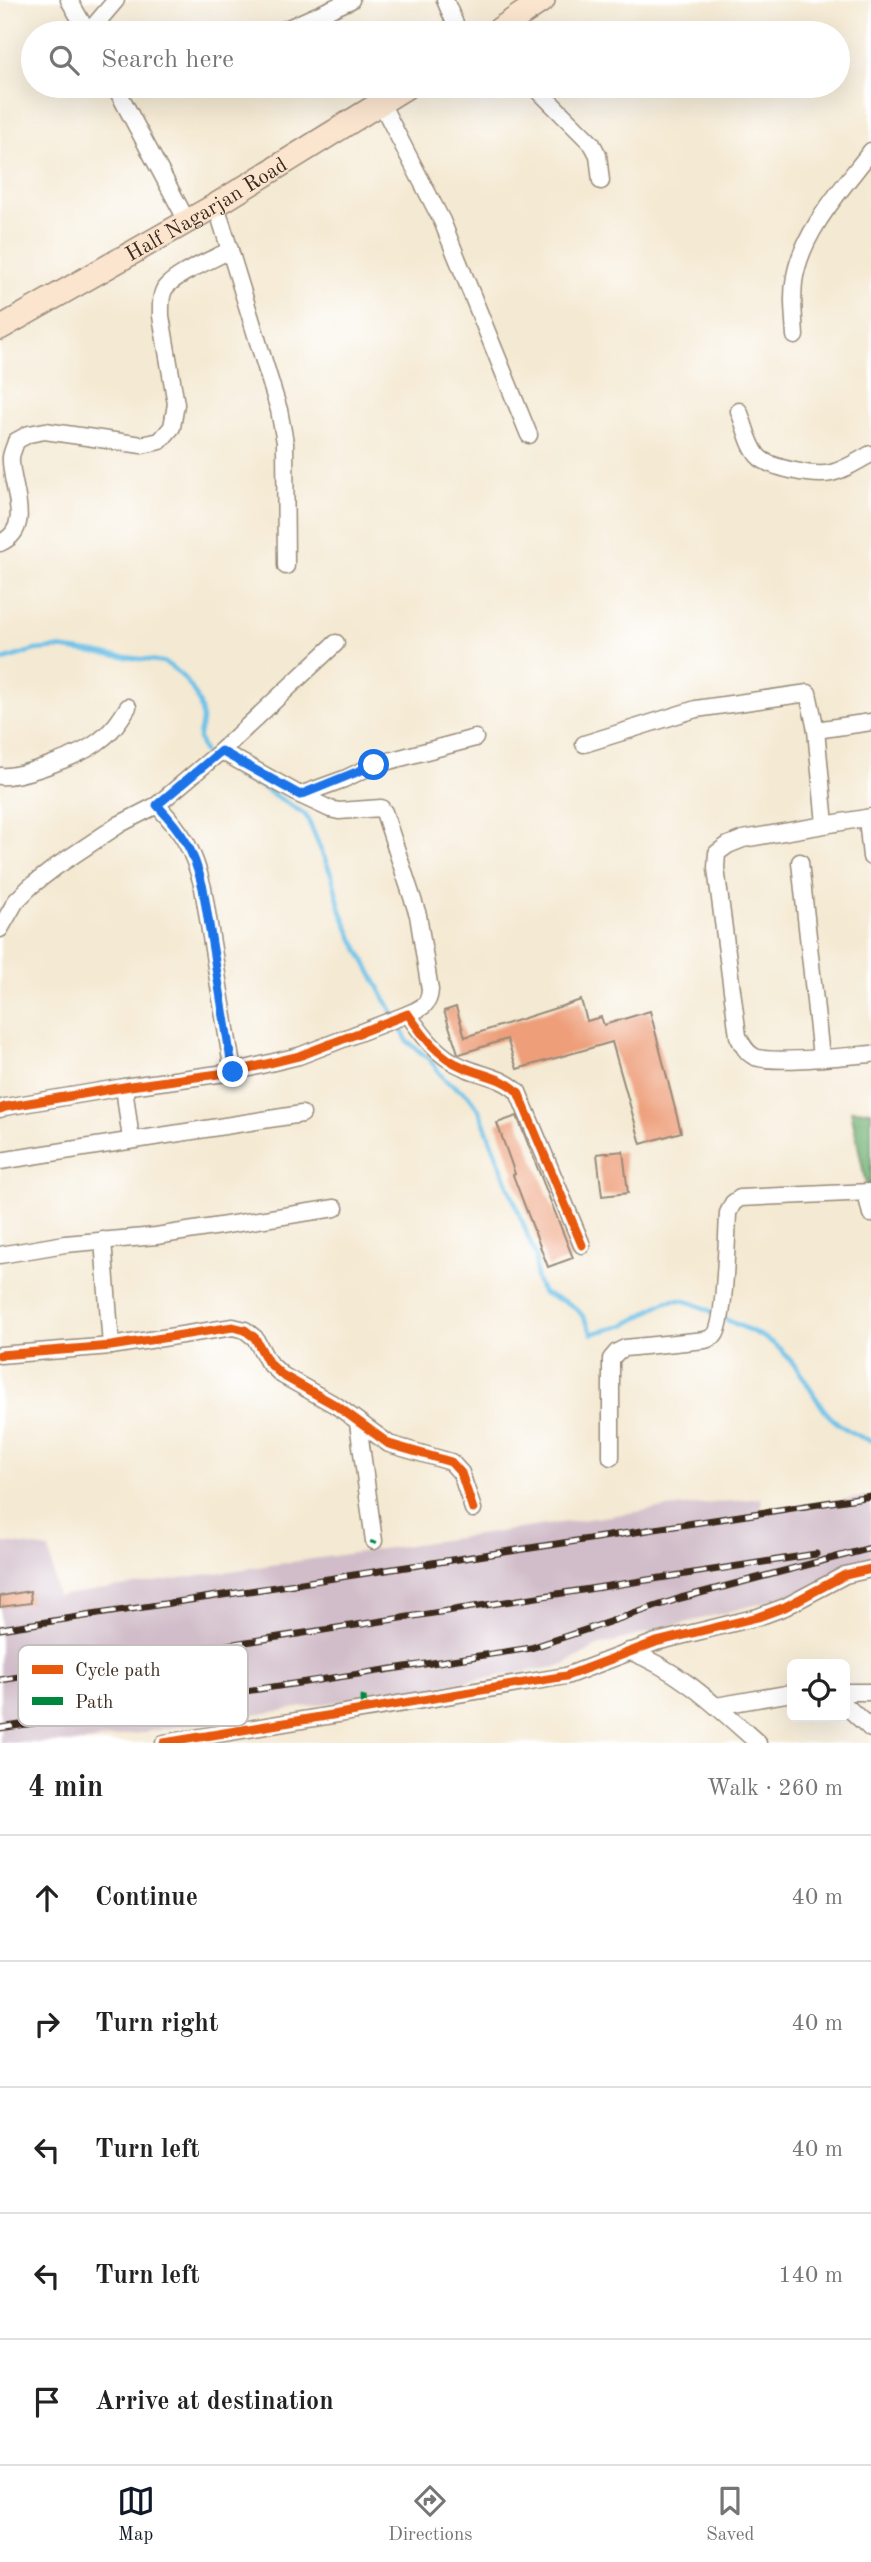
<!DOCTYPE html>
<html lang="en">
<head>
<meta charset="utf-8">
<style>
  :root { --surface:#fff; --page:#f2f2f2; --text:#222; --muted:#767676; --line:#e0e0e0; --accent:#111827 }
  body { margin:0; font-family:"Old Standard TT",serif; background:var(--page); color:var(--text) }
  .controls { position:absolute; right:21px; bottom:21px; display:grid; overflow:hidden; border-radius:10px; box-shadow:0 7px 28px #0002 }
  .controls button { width:63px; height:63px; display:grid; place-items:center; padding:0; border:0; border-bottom:2px solid var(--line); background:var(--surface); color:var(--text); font:35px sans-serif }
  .stop { position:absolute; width:21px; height:21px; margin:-16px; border:5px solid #1a73e8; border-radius:50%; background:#fff }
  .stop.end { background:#1a73e8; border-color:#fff; box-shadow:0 2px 7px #0008 }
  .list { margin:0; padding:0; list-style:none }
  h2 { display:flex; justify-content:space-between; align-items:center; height:91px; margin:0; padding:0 28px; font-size:30px }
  h2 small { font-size:23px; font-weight:400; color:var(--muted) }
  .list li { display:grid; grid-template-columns:46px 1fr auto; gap:21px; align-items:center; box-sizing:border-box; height:126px; padding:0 28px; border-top:2px solid var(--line) }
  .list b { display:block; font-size:26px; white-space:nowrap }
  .list em { font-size:23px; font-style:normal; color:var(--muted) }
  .icon { flex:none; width:38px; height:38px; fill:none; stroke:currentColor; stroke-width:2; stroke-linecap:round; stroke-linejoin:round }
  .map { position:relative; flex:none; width:871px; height:1743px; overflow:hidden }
  .search { position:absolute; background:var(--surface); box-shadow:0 7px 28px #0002; left:21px; right:21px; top:21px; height:77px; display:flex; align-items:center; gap:18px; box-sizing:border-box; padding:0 24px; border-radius:38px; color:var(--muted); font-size:26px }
  .sheet { height:721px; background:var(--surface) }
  nav { display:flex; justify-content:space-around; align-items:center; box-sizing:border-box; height:98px; border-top:2px solid var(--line); background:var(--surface); font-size:19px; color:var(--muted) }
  nav a { display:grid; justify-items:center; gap:4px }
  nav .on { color:var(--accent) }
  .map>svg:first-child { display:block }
</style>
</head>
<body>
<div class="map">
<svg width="871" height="1743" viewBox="0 0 871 1743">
  <rect width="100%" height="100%" fill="#fff"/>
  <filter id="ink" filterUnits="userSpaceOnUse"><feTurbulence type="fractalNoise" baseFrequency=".0143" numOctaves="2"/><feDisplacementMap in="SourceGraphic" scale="14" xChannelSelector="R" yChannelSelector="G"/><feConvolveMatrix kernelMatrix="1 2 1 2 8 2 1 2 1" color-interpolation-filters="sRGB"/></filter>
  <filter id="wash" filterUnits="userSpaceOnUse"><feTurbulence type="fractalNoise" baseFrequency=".00686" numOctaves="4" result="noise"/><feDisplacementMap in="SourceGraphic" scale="28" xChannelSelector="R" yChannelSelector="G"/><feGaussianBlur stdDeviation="1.57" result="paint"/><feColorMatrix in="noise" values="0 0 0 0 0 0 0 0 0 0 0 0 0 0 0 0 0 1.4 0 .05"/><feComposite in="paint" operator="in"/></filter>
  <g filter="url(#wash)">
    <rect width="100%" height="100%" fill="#f4e9d2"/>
    <path fill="#d1bdc9" d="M871,1496V1563L844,1566L812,1590L597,1646L562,1666L77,1743H0V1542L49,1549L57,1596L657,1509L761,1498L762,1512Z"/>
    <path fill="#6eb072" stroke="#546d48" stroke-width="2" d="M851,1110L871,1111V1209Z"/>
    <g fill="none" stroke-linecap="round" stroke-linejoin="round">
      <g stroke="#6cc1e8" stroke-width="4.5">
        <path d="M0,661L35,650L58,648L163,662C182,671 203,697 202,720C200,739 195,731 204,752"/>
        <path d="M236,776L260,786L306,815L332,876L341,911L353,939L408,1042L429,1059L445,1080L468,1095L479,1110L536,1257V1278L543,1294C570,1302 581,1306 592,1334C602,1330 614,1329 624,1325C669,1305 664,1286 716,1314"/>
        <path d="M723,1318C743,1328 765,1335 781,1350C820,1388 811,1419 871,1441"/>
      </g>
    </g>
    <g id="blocks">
      <g fill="#ee9f7a">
        <path d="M581,1000L587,1021L601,1017L604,1025L650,1011L681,1132L641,1144L612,1042L517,1069L507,1039L460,1054L458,1053L444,1011L456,1007L465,1037Z"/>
        <path d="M517,1116L573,1258L548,1267L513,1175L515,1174L497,1123Z"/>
        <path d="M623,1151L628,1193L602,1196L597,1154Z"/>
        <path d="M30,1591L31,1603L0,1607V1596Z"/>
      </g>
    </g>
  </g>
  <g filter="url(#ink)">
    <use href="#blocks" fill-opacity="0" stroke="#988a78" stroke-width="2"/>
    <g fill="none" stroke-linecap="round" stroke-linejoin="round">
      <g stroke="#988a78" stroke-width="19">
        <g id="street">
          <path d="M69,0L88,33"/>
          <path d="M445,0L459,33"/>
          <path d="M88,33L116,0"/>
          <path d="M277,33L351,0"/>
          <path d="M115,86L187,221"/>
          <path d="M534,86L592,144L598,155L601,181"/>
          <path d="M380,101L442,221L529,435"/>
          <path d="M216,205L279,410L285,442L286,566"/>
          <path d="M795,336C794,316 791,296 795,276C804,229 843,188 871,151"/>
          <path d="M739,411C745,425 748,444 758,456C768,468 816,477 831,473C845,470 859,460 871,454"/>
          <path d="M0,543C36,528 9,484 11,457C12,451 15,446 16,441L29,434L45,431L142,445L160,441L172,427L176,404L161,316C161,307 160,296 165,288C177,273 212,260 230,250"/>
          <path d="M816,730L871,722"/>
          <path d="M584,744L696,709L808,693L816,730L825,824"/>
          <path d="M221,751L300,795L330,809L339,811L381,808L384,812L418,915L430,990C429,1006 421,1008 408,1014"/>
          <path d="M0,776C21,778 82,755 99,741C112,732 120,720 128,707"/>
          <path d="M300,795L344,779L374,765L475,738"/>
          <path d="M157,805C184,834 193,849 203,888L233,1072"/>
          <path d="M871,817L743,839L728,845L717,853L716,868L738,1036C742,1044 746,1053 755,1057C773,1064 848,1056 871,1054"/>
          <path d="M867,818L871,857"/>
          <path d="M800,862L821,1057"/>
          <path d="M0,929L16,901L31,886L57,866L120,824L157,805L221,751L336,643"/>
          <path d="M124,1087L131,1140"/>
          <path d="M0,1109L5,1107L130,1086L233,1072L299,1056L408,1014C423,1036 438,1057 463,1067C481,1075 503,1077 518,1092L582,1245"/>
          <path d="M0,1161L302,1114"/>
          <path d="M866,1193L871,1214"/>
          <path d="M103,1240L111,1346"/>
          <path d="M0,1255L65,1244L156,1236L335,1208"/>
          <path d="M0,1355L111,1346L233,1327L245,1330L255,1338L268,1362L282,1375L337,1406L389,1444L451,1462L461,1473L473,1509"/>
          <path d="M358,1423L374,1541"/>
          <path d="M611,1457V1359L617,1352L625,1348L705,1340C708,1339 712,1338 715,1335C725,1323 727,1233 728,1213L733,1203L740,1198L871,1192"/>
          <path d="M629,1651C681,1671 717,1707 758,1743"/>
          <path d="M845,1692H871"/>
          <path d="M845,1705L871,1729"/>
          <path d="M716,1706L792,1693"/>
          <path d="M164,1743L566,1676L656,1642L758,1617L785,1607L845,1575L871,1569"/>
        </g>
      </g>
      <g stroke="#988a78" stroke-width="26">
        <g id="secondary">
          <path d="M494,33L543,0"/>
          <path id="s1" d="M0,328L216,205L408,86"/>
        </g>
      </g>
      <use href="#street" stroke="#fff" stroke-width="16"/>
      <use href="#secondary" stroke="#fbe5cf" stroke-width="23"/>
      <g stroke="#3b2a1e" stroke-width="7">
        <g id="rail">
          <path d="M0,1629L871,1496"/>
          <path d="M0,1680L816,1554"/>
          <path d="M0,1728L531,1648L681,1598L871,1548"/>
        </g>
      </g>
      <use href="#rail" stroke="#fff" stroke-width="4.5" stroke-dasharray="13" stroke-linecap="butt"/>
      <g stroke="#00873e" stroke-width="7" stroke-dasharray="14 7" stroke-linecap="butt">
        <path d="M373,1544L374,1541"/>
        <path d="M364,1710L363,1698L365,1690"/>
      </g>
      <g stroke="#fff" stroke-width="13">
        <g id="cycleway">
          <path d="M0,1109L5,1107L130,1086L233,1072L299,1056L408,1014C423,1036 438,1057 463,1067C481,1075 503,1077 518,1092L582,1245"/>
          <path d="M0,1355L111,1346L233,1327L245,1330L255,1338L268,1362L282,1375L337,1406L389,1444L451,1462L461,1473L473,1509"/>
          <path d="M164,1743L566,1676L656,1642L758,1617L785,1607L845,1575L871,1569"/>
        </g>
      </g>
      <use href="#cycleway" stroke="#e8590c" stroke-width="9"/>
    </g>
  </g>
  <g fill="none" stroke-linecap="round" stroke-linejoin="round" filter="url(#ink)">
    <path stroke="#1a73e8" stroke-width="9" d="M233,1072L203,888C193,849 184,834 157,805L221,751L300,795L374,765"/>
  </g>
  <g text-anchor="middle" stroke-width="5" stroke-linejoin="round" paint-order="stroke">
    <g font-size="21" fill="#3b2a1e" stroke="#fff">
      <text dy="7" stroke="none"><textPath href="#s1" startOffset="238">Half Nagarjan Road</textPath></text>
    </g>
  </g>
  <rect x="18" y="1645" width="230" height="81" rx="10" fill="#fff" stroke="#c4bfbc" stroke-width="2"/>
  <rect x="32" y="1665" width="31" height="9" fill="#e8590c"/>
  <rect x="32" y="1697" width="31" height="8" fill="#00873e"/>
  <g font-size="19" fill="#3b2a1e">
    <text x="75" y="1676">Cycle path</text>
    <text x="75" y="1708">Path</text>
  </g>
</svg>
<div class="controls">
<button><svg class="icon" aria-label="locate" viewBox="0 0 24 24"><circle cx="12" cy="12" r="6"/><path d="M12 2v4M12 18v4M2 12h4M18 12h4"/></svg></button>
</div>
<div class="stop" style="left:374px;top:765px"></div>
<div class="stop end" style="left:233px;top:1072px"></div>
<div class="search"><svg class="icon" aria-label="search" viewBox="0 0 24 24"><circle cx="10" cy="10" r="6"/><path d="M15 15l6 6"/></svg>Search here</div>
</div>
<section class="sheet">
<h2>4 min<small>Walk · 260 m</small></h2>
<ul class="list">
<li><svg class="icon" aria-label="ahead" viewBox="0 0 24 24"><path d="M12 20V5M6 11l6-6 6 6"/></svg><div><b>Continue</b></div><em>40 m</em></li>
<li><svg class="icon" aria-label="right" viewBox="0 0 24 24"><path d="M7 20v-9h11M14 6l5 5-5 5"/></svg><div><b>Turn right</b></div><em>40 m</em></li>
<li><svg class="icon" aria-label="left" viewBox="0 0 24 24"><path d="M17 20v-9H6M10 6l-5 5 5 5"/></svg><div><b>Turn left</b></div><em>40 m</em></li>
<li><svg class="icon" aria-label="left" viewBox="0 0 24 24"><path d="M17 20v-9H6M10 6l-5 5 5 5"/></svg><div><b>Turn left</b></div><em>140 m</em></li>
<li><svg class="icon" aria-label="arrive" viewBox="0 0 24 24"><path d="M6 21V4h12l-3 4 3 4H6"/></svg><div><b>Arrive at destination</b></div></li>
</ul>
</section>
<nav>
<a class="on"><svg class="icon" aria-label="map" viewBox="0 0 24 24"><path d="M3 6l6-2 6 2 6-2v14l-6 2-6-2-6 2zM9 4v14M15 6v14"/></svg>Map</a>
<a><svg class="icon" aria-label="directions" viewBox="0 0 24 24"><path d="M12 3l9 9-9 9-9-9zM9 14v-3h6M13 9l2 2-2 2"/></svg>Directions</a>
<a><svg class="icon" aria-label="saved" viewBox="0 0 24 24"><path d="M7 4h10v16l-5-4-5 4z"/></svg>Saved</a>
</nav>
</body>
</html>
